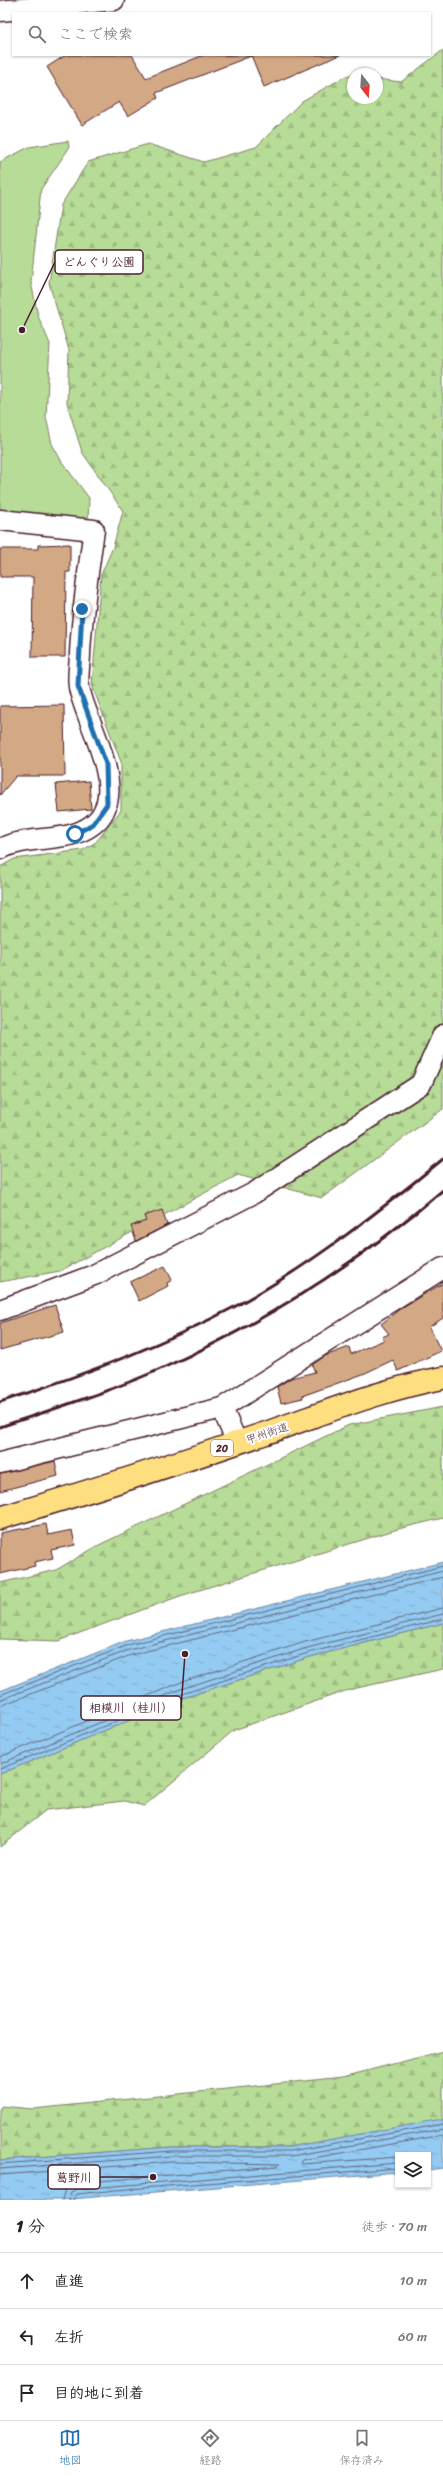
<!DOCTYPE html>
<html lang="ja">
<head>
<meta charset="utf-8">
<style>
  :root { --surface:#fff; --page:#f6f6f6; --text:#222; --muted:#767676; --line:#e0e0e0; --accent:#1f6fb2 }
  body { margin:0; font-family:Sriracha,"Klee One",sans-serif; background:var(--page); color:var(--text) }
  .controls { position:absolute; right:12px; bottom:12px; display:grid; overflow:hidden; border-radius:0px; box-shadow:0 1px 3px #0004 }
  .controls button { width:36px; height:36px; display:grid; place-items:center; padding:0; border:0; border-bottom:1px solid var(--line); background:var(--surface); color:var(--text); font:20px sans-serif }
  .compass { position:absolute; left:347px; top:68px; width:36px; height:36px; border-radius:50%; background:var(--surface); box-shadow:0 1px 3px #0004; rotate:163deg }
  .stop { position:absolute; width:12px; height:12px; margin:-9px; border:3px solid #1f6fb2; border-radius:50%; background:#fff }
  .stop.end { background:#1f6fb2; border-color:#fff; box-shadow:0 1px 4px #0008 }
  .list { margin:0; padding:0; list-style:none }
  h2 { display:flex; justify-content:space-between; align-items:center; height:52px; margin:0; padding:0 16px; font-size:17px }
  h2 small { font-size:13px; font-weight:400; color:var(--muted) }
  .list li { display:grid; grid-template-columns:26px 1fr auto; gap:12px; align-items:center; box-sizing:border-box; height:56px; padding:0 16px; border-top:1px solid var(--line) }
  .list b { display:block; font-size:15px; white-space:nowrap }
  .list em { font-size:13px; font-style:normal; color:var(--muted) }
  .icon { flex:none; width:22px; height:22px; fill:none; stroke:currentColor; stroke-width:2; stroke-linecap:round; stroke-linejoin:round }
  .map { position:relative; flex:none; width:443px; height:2200px; overflow:hidden }
  .search { position:absolute; background:var(--surface); box-shadow:0 1px 3px #0004; left:12px; right:12px; top:12px; height:44px; display:flex; align-items:center; gap:10px; box-sizing:border-box; padding:0 14px; border-radius:0px; color:var(--muted); font-size:15px }
  .sheet { height:220px; background:var(--surface) }
  nav { display:flex; justify-content:space-around; align-items:center; box-sizing:border-box; height:56px; border-top:1px solid var(--line); background:var(--surface); font-size:11px; color:var(--muted) }
  nav a { display:grid; justify-items:center; gap:2px }
  nav .on { color:var(--accent) }
  .map>svg:first-child { display:block }
</style>
</head>
<body>
<div class="map">
<svg width="443" height="2200" viewBox="0 0 443 2200">
  <defs>
    <pattern id="forest-firs" width="22" height="20" patternUnits="userSpaceOnUse"><rect width="22" height="20" fill="#b6dc97"/><path d="M5 1l3.5 6h-7zM16 11l3.5 6h-7z" fill="#9ebc82"/></pattern>
    <pattern id="water-ripples" width="26" height="14" patternUnits="userSpaceOnUse"><rect width="26" height="14" fill="#93cbf2"/><path d="M2 4q2-2 4 0t4 0M15 11q2-2 4 0t4 0" fill="none" stroke="#80aed0"/></pattern>
  </defs>
  <rect width="100%" height="100%" fill="#fff"/>
  <filter id="ink" filterUnits="userSpaceOnUse"><feTurbulence type="fractalNoise" baseFrequency=".025" numOctaves="2"/><feDisplacementMap in="SourceGraphic" scale="8" xChannelSelector="R" yChannelSelector="G"/><feConvolveMatrix kernelMatrix="1 2 1 2 8 2 1 2 1" color-interpolation-filters="sRGB"/></filter>
  <g filter="url(#ink)">
    <path fill="#b6dc97" stroke="#807e61" d="M68,141L69,148L41,189L31,282L38,316L50,344L46,417L52,444L62,462L89,498L88,521L0,512V162L29,147Z"/>
    <g fill="url(#forest-firs)" stroke="#807e61">
      <path d="M443,50V1109L322,1198L238,1175L60,1271L0,1282V867L14,859L83,850L96,842L121,810V762L92,685L101,575L113,547L123,511L82,452L67,403L69,350L49,283L61,205L88,162L148,144L204,162L256,147L302,101L346,76H353V98H377V79L401,82Z"/>
      <path d="M443,1407V1518L398,1529L180,1596L58,1641L0,1639V1583L56,1570L99,1545L349,1425Z"/>
      <path d="M443,1623V1669L348,1690L234,1730L144,1806L124,1801L46,1810L0,1847V1774L183,1698L310,1657Z"/>
      <path d="M443,2051V2120L290,2147H171L0,2160V2106L33,2109L343,2077Z"/>
    </g>
    <g fill="url(#water-ripples)" stroke="#7686a2">
      <path d="M443,1562V1623L310,1657L183,1698L0,1774V1691L126,1641Z"/>
      <path d="M436,2120H443V2168L428,2170V2155H398V2172L59,2200H0V2160L171,2147H290Z"/>
    </g>
    <g fill="none" stroke-linecap="round" stroke-linejoin="round">
      <g stroke="#67647b" stroke-width="1">
        <path d="M0,1695L128,1645L443,1566"/>
        <path d="M0,1700L129,1650L443,1571"/>
        <path d="M0,1706L131,1655L443,1577"/>
        <path d="M0,1757L179,1683L305,1642L443,1608"/>
        <path d="M0,1764L181,1689L307,1648L443,1614"/>
        <path d="M0,1769L182,1694L308,1653L443,1619"/>
        <path d="M398,2157L302,2164L300,2163L302,2160L443,2135"/>
        <path d="M0,2164L172,2151H291L443,2124"/>
        <path d="M0,2169L172,2156H291L443,2129"/>
        <path d="M0,2175L172,2162L280,2164L278,2166L76,2183L65,2189L62,2200"/>
        <path d="M68,2200L71,2192L77,2189L398,2163"/>
        <path d="M73,2200L77,2194L116,2190L398,2168"/>
      </g>
    </g>
    <g fill="#d3a885" stroke="#4a1f2b">
      <path d="M66,55H132L146,78L204,55L251,56L156,93L158,98L128,116L119,102L82,125L47,67Z"/>
      <path d="M251,55H340L264,87Z"/>
      <path d="M70,544V572H66L65,657H32L33,577H0V549H38V545Z"/>
      <path d="M64,705L65,776H16L0,795V706Z"/>
      <path d="M89,781L91,809L59,812L56,784Z"/>
      <path d="M162,1210L167,1225L136,1241L131,1226L146,1221L144,1216Z"/>
      <path d="M165,1266L172,1280L167,1283L168,1286L139,1301L130,1282Z"/>
      <path d="M443,1283V1318L429,1327L441,1351L398,1371L393,1360L363,1374L302,1396L303,1398L281,1403L277,1387L291,1378L315,1372L312,1365L325,1356L349,1347L351,1354L384,1340L382,1337L389,1334L381,1324L401,1308Z"/>
      <path d="M55,1305L64,1332L0,1350V1323Z"/>
      <path d="M55,1461L58,1476L0,1491V1474Z"/>
      <path d="M46,1524L48,1535L72,1530L75,1545L51,1550L53,1558L34,1562L35,1566L0,1574V1533Z"/>
    </g>
    <g fill="none" stroke-linecap="round" stroke-linejoin="round">
      <g stroke="#4a1f2b" stroke-width="23">
        <g id="minor">
          <path d="M0,11L114,0"/>
          <path d="M0,520L94,530C88,571 82,612 80,653C80,664 77,676 79,687C85,722 133,795 92,825C67,844 29,834 0,849"/>
          <path d="M0,1310L94,1275L254,1193L421,1084L443,1035"/>
          <path d="M222,1408L237,1443"/>
          <path d="M0,1463L222,1408L443,1268"/>
        </g>
      </g>
      <g stroke="#4a1f2b" stroke-width="25">
        <path id="highway" d="M0,1518C88,1492 176,1464 263,1434C322,1414 382,1389 443,1378"/>
      </g>
      <use href="#minor" stroke="#fff" stroke-width="20"/>
      <use href="#highway" stroke="#fedf80" stroke-width="22"/>
      <g stroke="#4a1f2b" stroke-width="3">
        <path d="M0,1402C81,1376 161,1346 236,1306C310,1266 378,1212 443,1159"/>
        <path d="M0,1427C56,1408 112,1391 165,1367C265,1322 360,1261 443,1190"/>
      </g>
    </g>
  </g>
  <g fill="none" stroke-linecap="round" stroke-linejoin="round" filter="url(#ink)">
    <path stroke="#1f6fb2" stroke-width="5" d="M75,834L93,824L107,804L106,764L78,686L82,609"/>
  </g>
  <g text-anchor="middle" stroke-width="4" stroke-linejoin="round" paint-order="stroke">
    <rect fill="#fff" stroke="#80626b" stroke-width="1" x="211" y="1440" width="22" height="16" rx="3"/>
    <g font-size="10" font-weight="bold" fill="#4a1f2b">
      <text x="222" y="1452">20</text>
    </g>
    <g font-size="11" fill="#4a1f2b" stroke="#fff">
      <text transform="translate(267 1433) rotate(-19)" y="4">甲州街道</text>
    </g>
  </g>
  <path fill="none" stroke="#4a1f2b" stroke-width="1.5" d="M22 330L55 262M185 1654L181 1708M153 2177L100 2177"/>
  <g fill="#4a1f2b" stroke="#fff" stroke-width="1.5">
    <circle cx="22" cy="330" r="4"/>
    <circle cx="185" cy="1654" r="4"/>
    <circle cx="153" cy="2177" r="4"/>
  </g>
  <g fill="#fff" stroke="#4a1f2b" stroke-width="1.5">
    <rect x="55" y="250" width="88" height="24" rx="4"/>
    <rect x="81" y="1696" width="100" height="24" rx="4"/>
    <rect x="48" y="2165" width="52" height="24" rx="4"/>
  </g>
  <g font-size="12" text-anchor="middle" font-weight="bold" fill="#4a1f2b">
    <text x="99" y="266">どんぐり公園</text>
    <text x="131" y="1712">相模川（桂川）</text>
    <text x="74" y="2182">葛野川</text>
  </g>
</svg>
<div class="controls">
<button><svg class="icon" aria-label="layers" viewBox="0 0 24 24"><path d="M12 4l9 5-9 5-9-5zM3 14l9 5 9-5"/></svg></button>
</div>
<svg class="compass" viewBox="-18 -18 36 36"><path d="M0-13l5 13h-10z" fill="#e53935"/><path d="M0 13l5-13h-10z" fill="#767676"/></svg>
<div class="stop" style="left:75px;top:834px"></div>
<div class="stop end" style="left:82px;top:609px"></div>
<div class="search"><svg class="icon" aria-label="search" viewBox="0 0 24 24"><circle cx="10" cy="10" r="6"/><path d="M15 15l6 6"/></svg>ここで検索</div>
</div>
<section class="sheet">
<h2>1 分<small>徒歩 · 70 m</small></h2>
<ul class="list">
<li><svg class="icon" aria-label="ahead" viewBox="0 0 24 24"><path d="M12 20V5M6 11l6-6 6 6"/></svg><div><b>直進</b></div><em>10 m</em></li>
<li><svg class="icon" aria-label="left" viewBox="0 0 24 24"><path d="M17 20v-9H6M10 6l-5 5 5 5"/></svg><div><b>左折</b></div><em>60 m</em></li>
<li><svg class="icon" aria-label="arrive" viewBox="0 0 24 24"><path d="M6 21V4h12l-3 4 3 4H6"/></svg><div><b>目的地に到着</b></div></li>
</ul>
</section>
<nav>
<a class="on"><svg class="icon" aria-label="map" viewBox="0 0 24 24"><path d="M3 6l6-2 6 2 6-2v14l-6 2-6-2-6 2zM9 4v14M15 6v14"/></svg>地図</a>
<a><svg class="icon" aria-label="directions" viewBox="0 0 24 24"><path d="M12 3l9 9-9 9-9-9zM9 14v-3h6M13 9l2 2-2 2"/></svg>経路</a>
<a><svg class="icon" aria-label="saved" viewBox="0 0 24 24"><path d="M7 4h10v16l-5-4-5 4z"/></svg>保存済み</a>
</nav>
</body>
</html>
